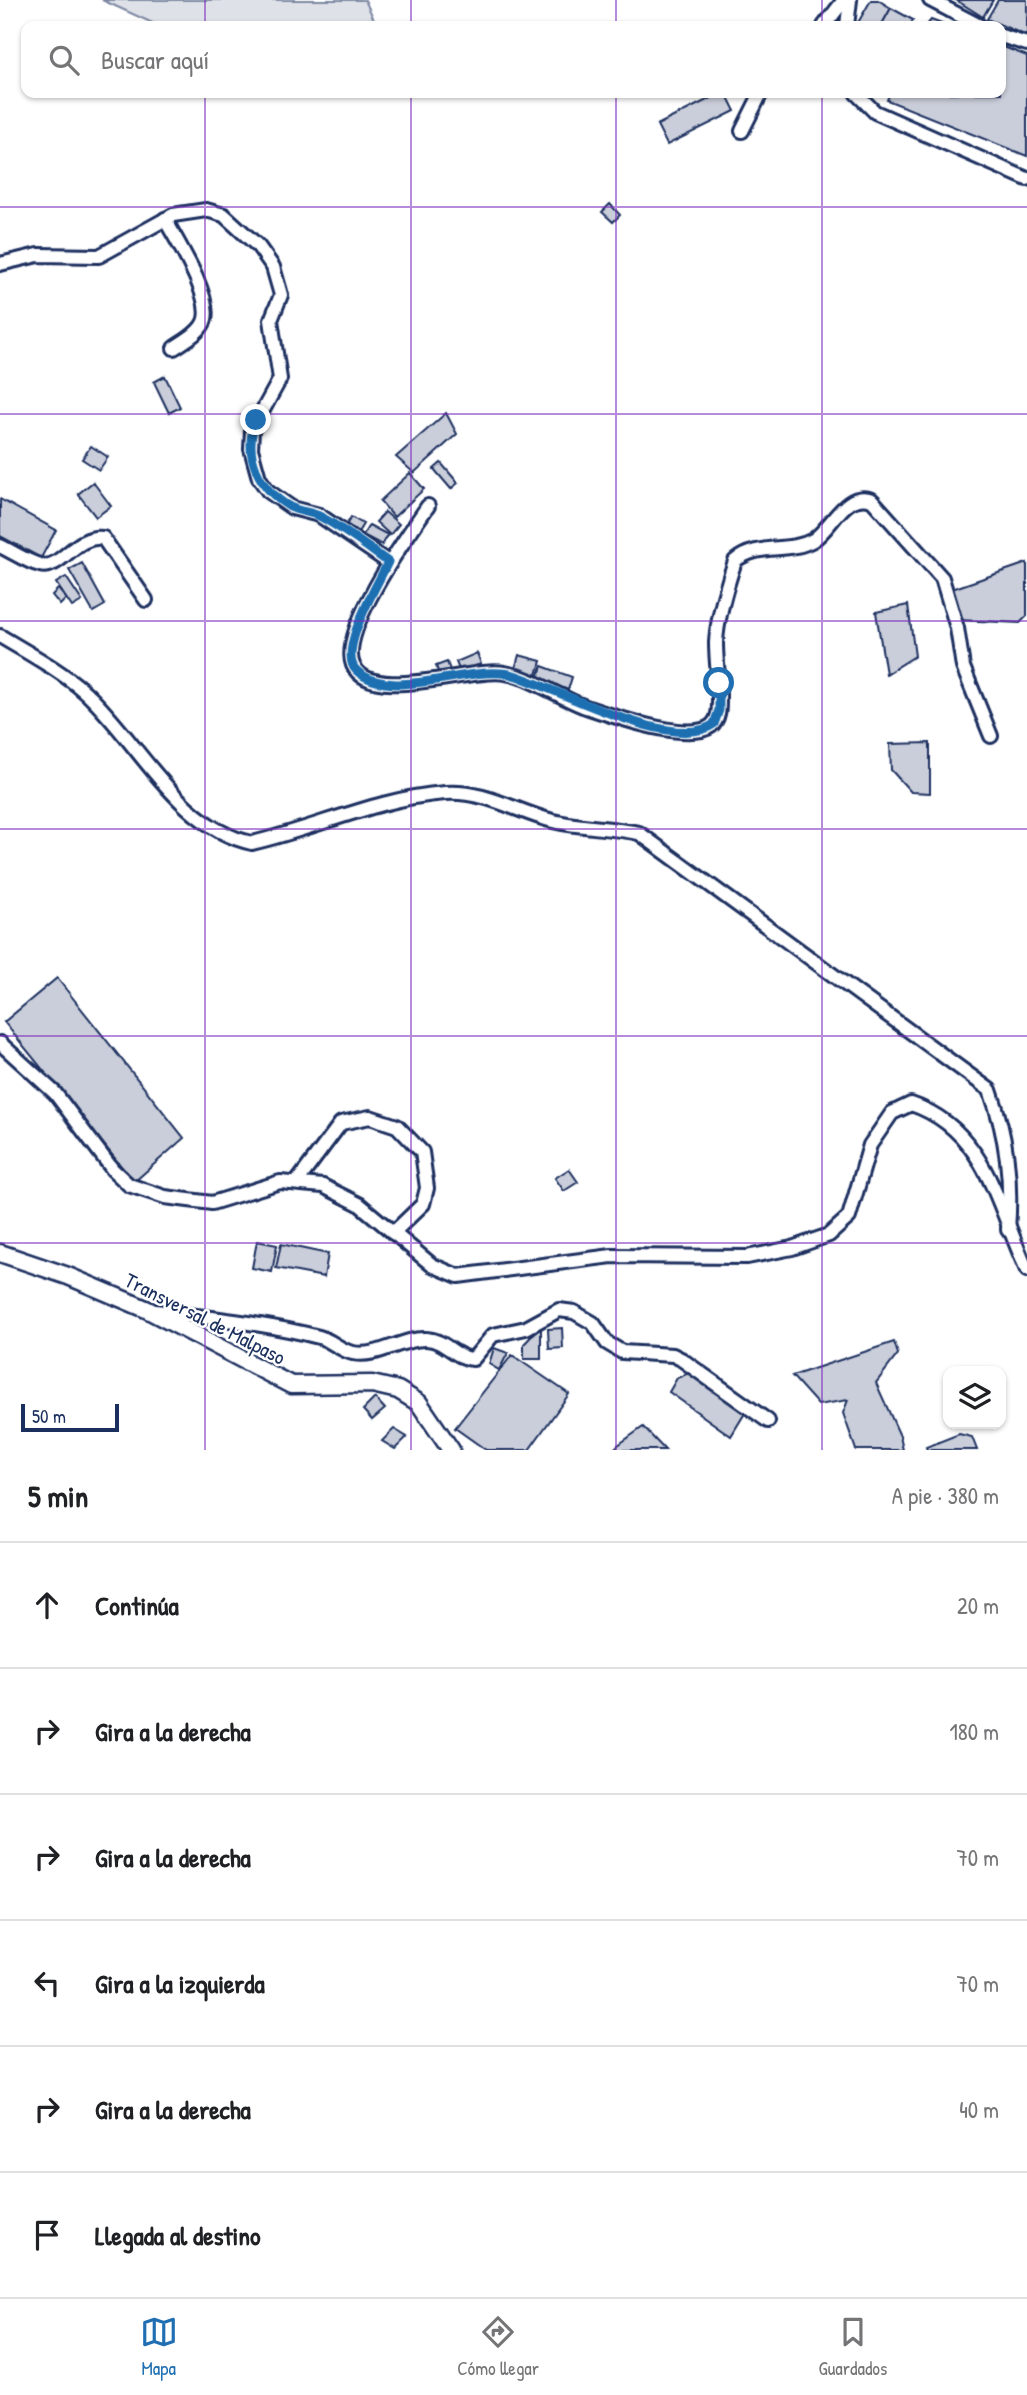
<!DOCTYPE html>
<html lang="es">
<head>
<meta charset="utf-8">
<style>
  :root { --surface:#fff; --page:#f6f6f6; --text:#202124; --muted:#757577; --line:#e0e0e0; --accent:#1f6fb2 }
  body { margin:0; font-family:"Patrick Hand",sans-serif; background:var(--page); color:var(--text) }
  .controls { position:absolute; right:21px; bottom:21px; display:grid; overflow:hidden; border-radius:14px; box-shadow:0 2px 5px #0004 }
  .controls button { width:63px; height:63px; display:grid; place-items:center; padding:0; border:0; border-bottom:2px solid var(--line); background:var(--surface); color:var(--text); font:35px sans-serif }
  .scale { position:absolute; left:21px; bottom:18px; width:98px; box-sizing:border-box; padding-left:7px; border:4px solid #1b2f5e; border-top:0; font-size:19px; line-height:24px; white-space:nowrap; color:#1b2f5e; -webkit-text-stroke:5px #fff; paint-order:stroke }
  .stop { position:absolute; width:21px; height:21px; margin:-16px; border:5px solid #1f6fb2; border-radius:50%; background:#fff }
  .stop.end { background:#1f6fb2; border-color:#fff; box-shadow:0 2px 7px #0008 }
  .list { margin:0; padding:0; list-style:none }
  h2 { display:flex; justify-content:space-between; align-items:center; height:91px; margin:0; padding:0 28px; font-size:30px }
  h2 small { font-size:23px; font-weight:400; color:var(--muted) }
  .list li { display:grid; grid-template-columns:46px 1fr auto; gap:21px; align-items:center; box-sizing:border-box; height:126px; padding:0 28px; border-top:2px solid var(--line) }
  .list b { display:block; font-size:26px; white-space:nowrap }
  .list em { font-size:23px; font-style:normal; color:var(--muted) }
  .icon { flex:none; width:38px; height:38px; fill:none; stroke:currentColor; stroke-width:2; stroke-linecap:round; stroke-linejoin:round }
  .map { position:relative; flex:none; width:1027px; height:1450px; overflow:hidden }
  .search { position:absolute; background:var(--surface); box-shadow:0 2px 5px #0004; left:21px; right:21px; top:21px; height:77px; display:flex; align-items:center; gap:18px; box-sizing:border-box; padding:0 24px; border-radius:14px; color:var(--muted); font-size:26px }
  .sheet { height:847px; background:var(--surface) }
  nav { display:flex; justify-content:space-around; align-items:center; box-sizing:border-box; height:98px; border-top:2px solid var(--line); background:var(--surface); font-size:19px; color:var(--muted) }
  nav a { display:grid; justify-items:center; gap:4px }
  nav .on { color:var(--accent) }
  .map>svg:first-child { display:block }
</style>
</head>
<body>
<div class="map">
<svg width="1027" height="1450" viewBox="0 0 1027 1450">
  <rect width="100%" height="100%" fill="#fff"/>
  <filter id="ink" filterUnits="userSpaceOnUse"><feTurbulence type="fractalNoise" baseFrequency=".0143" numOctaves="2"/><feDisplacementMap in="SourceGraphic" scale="14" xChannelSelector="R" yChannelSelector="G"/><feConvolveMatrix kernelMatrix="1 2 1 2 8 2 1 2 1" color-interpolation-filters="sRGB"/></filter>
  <g filter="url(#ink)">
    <path fill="#dee1e7" stroke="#7c88a2" stroke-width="2" d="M102,0H365L377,26H159Z"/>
    <g fill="#caceda" stroke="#1b2f5e" stroke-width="2">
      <path d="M871,0H878L891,8L881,26H856Z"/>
      <path d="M956,0H993L983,17Z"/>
      <path d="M998,0H1027V36L987,19Z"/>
      <path d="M891,8L913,20L910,26H881Z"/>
      <path d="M931,20L947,26H926Z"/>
      <path d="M1001,46L1027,56V156L887,100L890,93H1001Z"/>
      <path d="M721,93H726L735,111L667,145L657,125Z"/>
      <path d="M610,204L620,215L613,222L602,212Z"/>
      <path d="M165,376L180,407L169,413L154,382Z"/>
      <path d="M446,413L457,434L414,473L396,457Z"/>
      <path d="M91,446L108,457L99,470L82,459Z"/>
      <path d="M441,463L458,483L451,489L434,469Z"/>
      <path d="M410,473L424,489L394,517L380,501Z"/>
      <path d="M93,482L111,506L96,517L78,494Z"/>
      <path d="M0,499L56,530L41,558L0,536Z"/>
      <path d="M385,512L399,524L390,535L376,522Z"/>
      <path d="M351,517L363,524L357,534L345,527Z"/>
      <path d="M369,525L388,535L382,545L363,535Z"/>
      <path d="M82,563L105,605L93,612L69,570Z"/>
      <path d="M1027,563V616L1020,623L958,620L952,589Z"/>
      <path d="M66,577L82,601L72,607L56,583Z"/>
      <path d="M58,589L66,599L60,605L52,595Z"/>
      <path d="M908,605L915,656L886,674L876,612Z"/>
      <path d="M477,653L481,664L460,672L456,662Z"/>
      <path d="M519,655L541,661L537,675L515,669Z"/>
      <path d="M447,662L451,673L440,677L436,666Z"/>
      <path d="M542,666L572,677L568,690L538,678Z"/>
      <path d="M930,743V793L911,792L891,770L890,744Z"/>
      <path d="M57,978L184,1138L134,1182L4,1022Z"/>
      <path d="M569,1169L578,1182L564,1191L555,1178Z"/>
      <path d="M257,1241L277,1245L272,1272L252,1268Z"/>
      <path d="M281,1244L328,1254L324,1277L276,1268Z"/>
      <path d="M541,1326V1359H524V1344Z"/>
      <path d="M562,1328L563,1348L549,1349L548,1329Z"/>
      <path d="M894,1342L898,1354L876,1383L900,1436L903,1450H856L843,1413L848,1400L818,1405L792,1376Z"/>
      <path d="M494,1348L508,1353L499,1370L489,1364Z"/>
      <path d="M512,1355L569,1394L529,1450H486L455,1428Z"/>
      <path d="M689,1373L745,1413L731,1436L669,1392L677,1378Z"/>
      <path d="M375,1398L385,1409L372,1420L363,1410Z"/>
      <path d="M643,1427L665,1450H613L618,1445Z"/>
      <path d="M394,1429L407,1437L395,1449L382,1441Z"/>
      <path d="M959,1434L972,1437L977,1450H927L926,1447Z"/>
    </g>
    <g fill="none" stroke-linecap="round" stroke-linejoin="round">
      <g stroke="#1b2f5e" stroke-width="18">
        <g id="minor">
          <path d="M930,0L980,26"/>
          <path d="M824,26L844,0"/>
          <path d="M847,26L850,0"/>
          <path d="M1001,36L1027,44"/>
          <path d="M856,93L875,112L1027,179"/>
          <path d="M742,131L761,93"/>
          <path d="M165,219C176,240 211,294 205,319C202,332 184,341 174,348"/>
          <path d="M0,264L38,255L99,256L173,215L206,210L224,215L258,246L273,267L281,295L271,320L280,379L252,430L251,449L259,478L268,491L292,508L319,515L388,562"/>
          <path d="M428,506C407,536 339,631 353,665C370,705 474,666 505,673C533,678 557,696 583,706C610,715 688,743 711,726C720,719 719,706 719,696C719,679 716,661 716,643C717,618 727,585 735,561C757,542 789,554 813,540C832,528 845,490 872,500L942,578L957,628L963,667L991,736"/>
          <path d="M0,546C13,552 27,562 40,565C61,571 75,534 103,538L146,600"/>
          <path d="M0,636C28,653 60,670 85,692C138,740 178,828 252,843C317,828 378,798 445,793C484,790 517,812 553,821C582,828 610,827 639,833L990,1090C1007,1137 1012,1180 1008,1230"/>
          <path d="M0,1043L55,1093L113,1170L129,1185L165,1197L212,1203L280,1182L323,1186L359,1204L432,1265L458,1276L612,1256L747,1257L792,1248L829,1235L849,1217L870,1145L892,1113L911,1104C986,1129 997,1206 1027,1270"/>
          <path d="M297,1182L341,1123L370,1117L397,1126L422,1152L427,1188L423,1204L393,1233"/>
          <path d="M155,1311C209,1318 266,1323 319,1337C331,1340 341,1351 353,1353C378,1358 401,1338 426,1339C446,1340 454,1358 473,1359L493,1335L526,1328L559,1310L574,1312L593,1323L607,1343L622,1352L673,1355L681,1359L768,1421"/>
        </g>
      </g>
      <g stroke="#1b2f5e" stroke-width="21">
        <path id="major" d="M0,1253L68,1276L146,1309L291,1385L372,1384L398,1390L419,1403L451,1450"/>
      </g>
      <use href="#minor" stroke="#fff" stroke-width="12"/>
      <use href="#major" stroke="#fff" stroke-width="16"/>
    </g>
  </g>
  <g fill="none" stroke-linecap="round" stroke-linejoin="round" filter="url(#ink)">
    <path stroke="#1f6fb2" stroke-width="9" d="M256,420C242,455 259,489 290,507C300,512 312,512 321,517C344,529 367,547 388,562C378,584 337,651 356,670C392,705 474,661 517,676C559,690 675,753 714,724L719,710V683"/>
  </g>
  <path fill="none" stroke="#7b2cbf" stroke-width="2" stroke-opacity="0.55" d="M205,0V26M411,0V26M616,0V26M822,0V26M205,93V1450M411,93V1450M616,93V1450M822,93V1450M0,207H1027M0,414H1027M0,621H1027M0,829H1027M0,1036H1027M0,1243H1027"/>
  <g text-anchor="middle" stroke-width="5" stroke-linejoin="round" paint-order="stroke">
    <g font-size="21" fill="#1b2f5e" stroke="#fff">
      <text transform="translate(205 1319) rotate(27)" y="7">Transversal de Malpaso</text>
    </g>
  </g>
</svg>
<div class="controls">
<button><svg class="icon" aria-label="layers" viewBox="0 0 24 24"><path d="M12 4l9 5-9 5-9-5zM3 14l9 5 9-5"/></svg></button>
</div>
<div class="scale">50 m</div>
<div class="stop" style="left:719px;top:683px"></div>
<div class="stop end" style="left:256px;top:420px"></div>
<div class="search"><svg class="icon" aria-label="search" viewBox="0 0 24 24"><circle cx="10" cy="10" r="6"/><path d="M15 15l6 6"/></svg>Buscar aquí</div>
</div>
<section class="sheet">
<h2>5 min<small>A pie · 380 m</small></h2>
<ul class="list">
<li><svg class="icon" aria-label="ahead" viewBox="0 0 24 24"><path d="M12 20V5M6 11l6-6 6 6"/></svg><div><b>Continúa</b></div><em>20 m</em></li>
<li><svg class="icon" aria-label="right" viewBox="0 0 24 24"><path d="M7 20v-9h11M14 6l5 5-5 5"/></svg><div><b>Gira a la derecha</b></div><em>180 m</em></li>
<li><svg class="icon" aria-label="right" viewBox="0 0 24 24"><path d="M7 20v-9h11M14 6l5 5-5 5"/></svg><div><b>Gira a la derecha</b></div><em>70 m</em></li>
<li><svg class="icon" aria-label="left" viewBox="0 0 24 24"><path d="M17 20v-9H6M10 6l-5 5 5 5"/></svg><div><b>Gira a la izquierda</b></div><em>70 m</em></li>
<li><svg class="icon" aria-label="right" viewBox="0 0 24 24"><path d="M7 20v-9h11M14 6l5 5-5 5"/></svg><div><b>Gira a la derecha</b></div><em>40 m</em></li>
<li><svg class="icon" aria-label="arrive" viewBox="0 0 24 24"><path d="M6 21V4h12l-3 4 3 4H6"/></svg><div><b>Llegada al destino</b></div></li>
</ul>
</section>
<nav>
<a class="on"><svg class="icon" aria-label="map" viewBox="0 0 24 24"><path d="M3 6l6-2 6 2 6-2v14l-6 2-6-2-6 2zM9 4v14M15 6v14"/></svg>Mapa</a>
<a><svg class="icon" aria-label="directions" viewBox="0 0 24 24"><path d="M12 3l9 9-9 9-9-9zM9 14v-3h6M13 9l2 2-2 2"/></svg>Cómo llegar</a>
<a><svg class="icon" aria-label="saved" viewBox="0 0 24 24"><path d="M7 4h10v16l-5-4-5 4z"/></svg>Guardados</a>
</nav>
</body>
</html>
